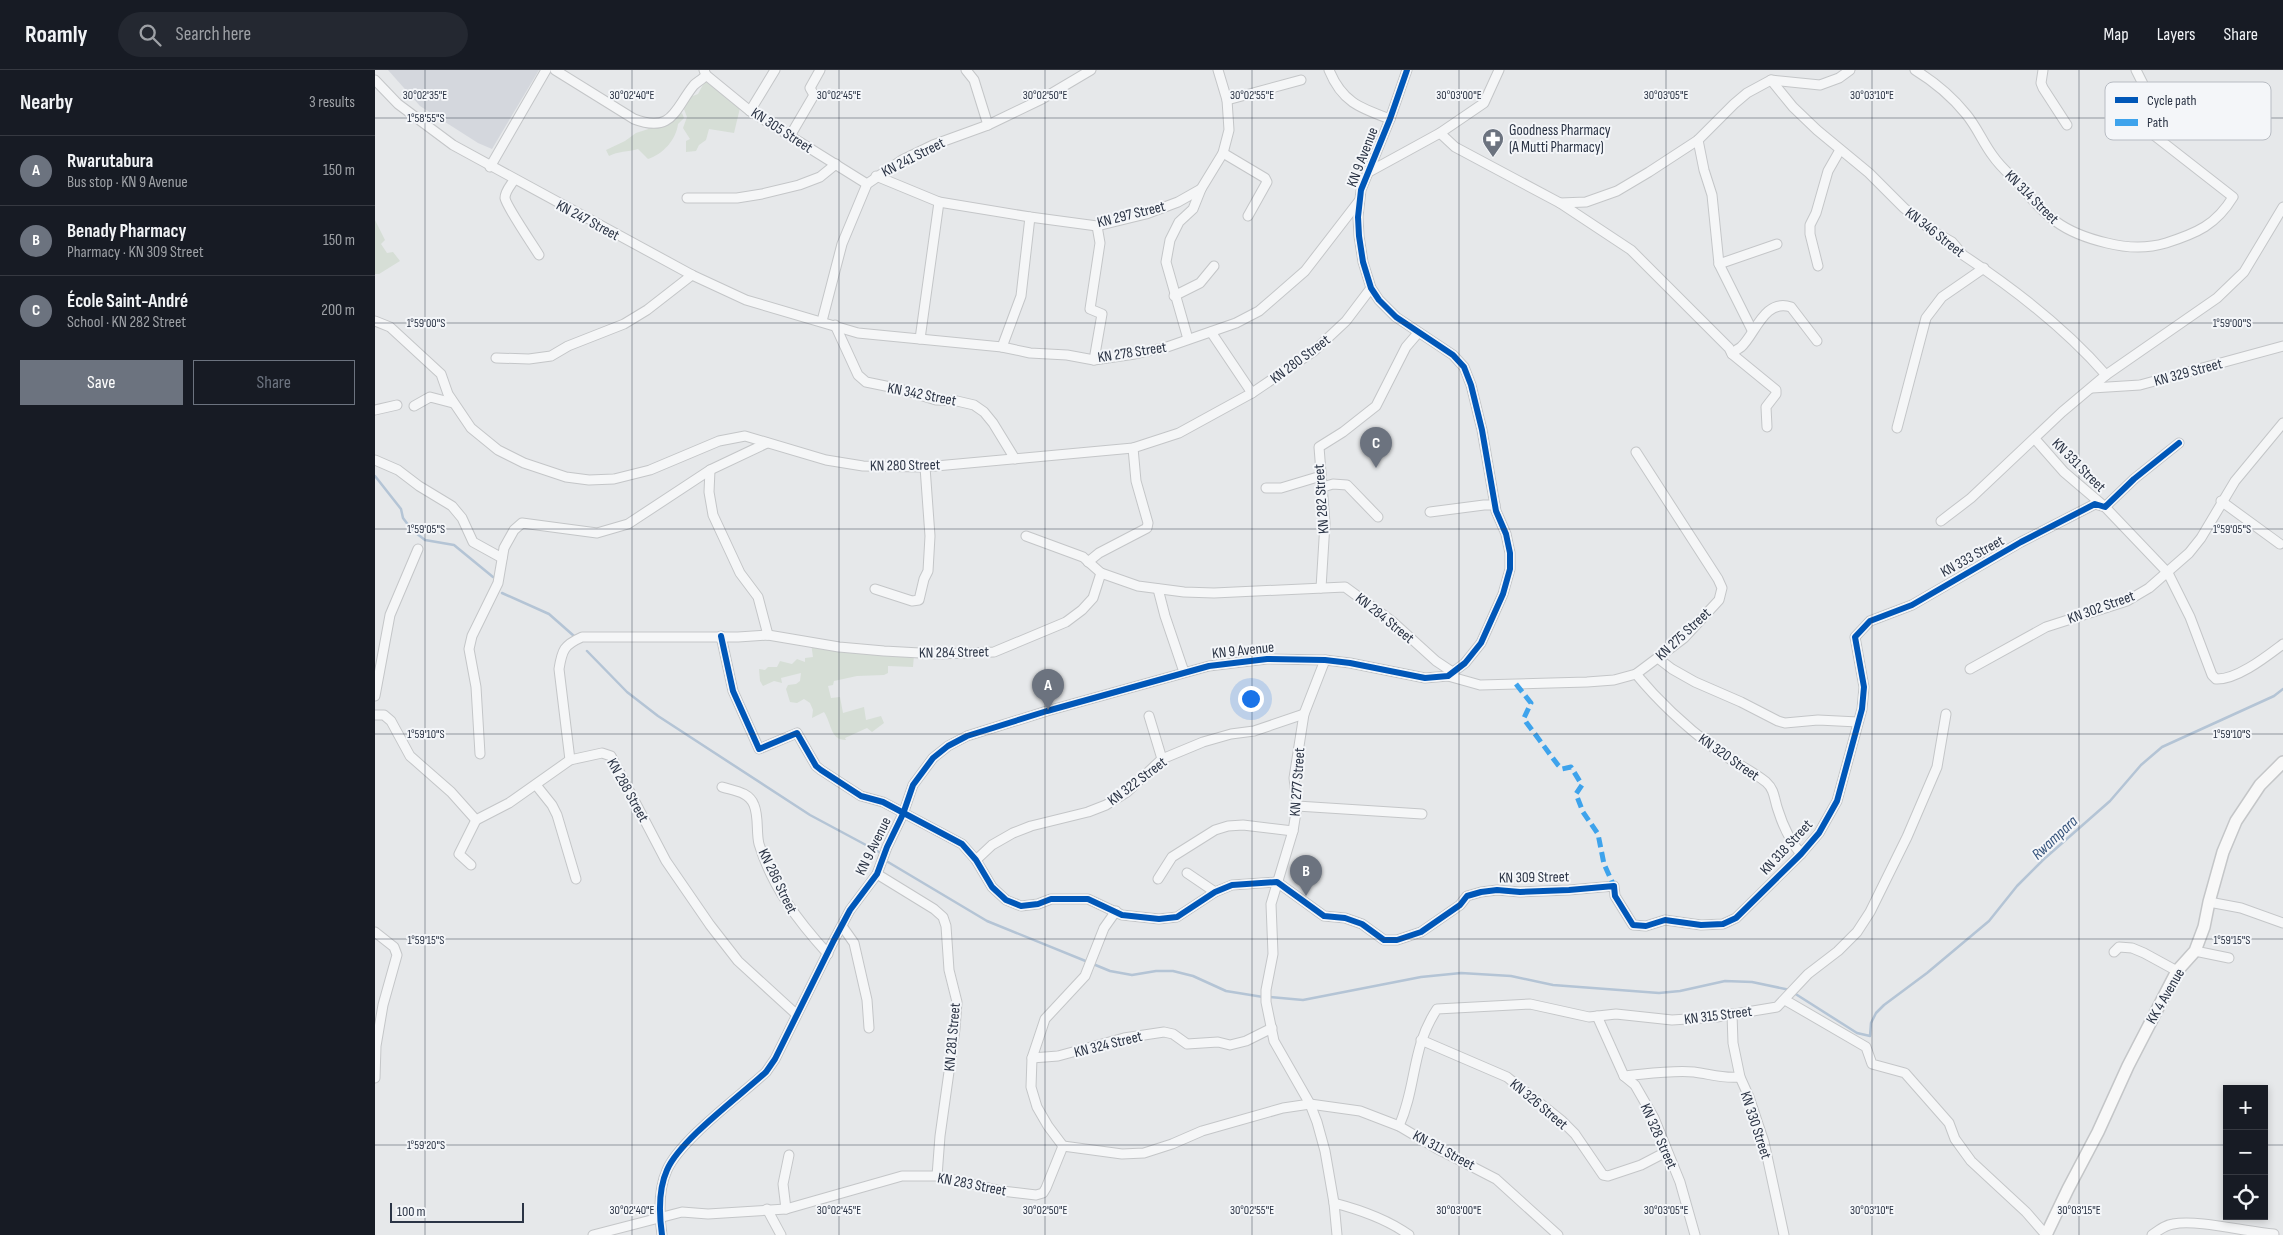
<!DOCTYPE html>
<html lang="en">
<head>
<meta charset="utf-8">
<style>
  :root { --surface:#171b24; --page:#242831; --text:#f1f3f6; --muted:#9ea1a6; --line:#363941; --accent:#6c737f }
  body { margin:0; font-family:"Sofia Sans Condensed",sans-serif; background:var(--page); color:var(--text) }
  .controls { position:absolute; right:15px; bottom:15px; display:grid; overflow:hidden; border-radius:0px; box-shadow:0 2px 8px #0003 }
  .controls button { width:45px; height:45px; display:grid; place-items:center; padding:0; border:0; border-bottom:1px solid var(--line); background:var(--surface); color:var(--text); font:25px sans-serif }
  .scale { position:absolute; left:15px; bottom:12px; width:134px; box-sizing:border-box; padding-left:5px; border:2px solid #2b3445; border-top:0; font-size:14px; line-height:18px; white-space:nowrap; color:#2b3445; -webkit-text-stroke:4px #f4f6f9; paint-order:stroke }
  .you { position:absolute; left:875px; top:628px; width:18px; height:18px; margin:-12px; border:4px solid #fff; border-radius:50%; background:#1a73e8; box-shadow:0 0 0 8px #1a73e833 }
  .badge { display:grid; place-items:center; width:32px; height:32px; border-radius:50%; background:var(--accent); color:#fff; font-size:16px; font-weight:700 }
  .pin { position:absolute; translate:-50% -41px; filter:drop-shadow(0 1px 2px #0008) }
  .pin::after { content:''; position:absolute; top:26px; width:18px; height:15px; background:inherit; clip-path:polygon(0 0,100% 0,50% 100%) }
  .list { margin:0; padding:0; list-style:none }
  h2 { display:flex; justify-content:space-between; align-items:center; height:65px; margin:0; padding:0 20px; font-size:21px }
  h2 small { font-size:16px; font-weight:400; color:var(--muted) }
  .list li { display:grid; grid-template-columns:32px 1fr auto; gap:15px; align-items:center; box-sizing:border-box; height:70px; padding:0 20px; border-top:1px solid var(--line) }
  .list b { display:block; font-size:19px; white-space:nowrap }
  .list p { margin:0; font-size:16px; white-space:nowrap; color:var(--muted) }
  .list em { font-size:16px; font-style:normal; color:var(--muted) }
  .actions { display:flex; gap:10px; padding:15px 20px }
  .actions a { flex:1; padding:11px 0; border:1px solid var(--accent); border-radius:0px; text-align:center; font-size:18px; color:var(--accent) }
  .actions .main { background:var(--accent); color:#fff }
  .icon { flex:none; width:28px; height:28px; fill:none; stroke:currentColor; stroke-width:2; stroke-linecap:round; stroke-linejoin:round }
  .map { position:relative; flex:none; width:1908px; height:1165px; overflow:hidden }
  header { display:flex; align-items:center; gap:30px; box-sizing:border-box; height:70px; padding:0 25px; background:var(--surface); border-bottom:1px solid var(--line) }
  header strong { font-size:24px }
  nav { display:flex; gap:28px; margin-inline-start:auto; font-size:18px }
  .search { width:350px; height:45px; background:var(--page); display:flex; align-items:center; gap:12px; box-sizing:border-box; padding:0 18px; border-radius:28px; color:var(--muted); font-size:19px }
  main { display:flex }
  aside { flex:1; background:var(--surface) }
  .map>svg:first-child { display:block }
</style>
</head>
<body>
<header>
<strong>Roamly</strong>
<div class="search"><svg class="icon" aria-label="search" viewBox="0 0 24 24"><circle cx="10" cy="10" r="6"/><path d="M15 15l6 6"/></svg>Search here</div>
<nav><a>Map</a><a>Layers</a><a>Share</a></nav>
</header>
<main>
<aside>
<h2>Nearby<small>3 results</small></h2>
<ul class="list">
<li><span class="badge">A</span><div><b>Rwarutabura</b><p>Bus stop · KN 9 Avenue</p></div><em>150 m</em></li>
<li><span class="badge">B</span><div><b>Benady Pharmacy</b><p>Pharmacy · KN 309 Street</p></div><em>150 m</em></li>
<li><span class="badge">C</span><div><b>École Saint-André</b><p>School · KN 282 Street</p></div><em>200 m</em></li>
</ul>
<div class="actions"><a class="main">Save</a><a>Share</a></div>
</aside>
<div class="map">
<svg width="1908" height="1165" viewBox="0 0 1908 1165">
  <rect width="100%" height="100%" fill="#e6e8ea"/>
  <path fill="#d4d7dd" d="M13,0H164L117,79L103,73L45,36Z"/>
  <g fill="#d6ded6">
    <path d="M330,11L365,38L359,63L334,59L331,70L324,75L321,81L311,82V71L315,69L308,58L312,47L309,39L315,27L323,24Z"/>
    <path d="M307,43L309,48L303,54C301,70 288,84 273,89L263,79C253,82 243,81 234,86L231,80L250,71L261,63L295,52Z"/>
    <path d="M0,150L10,170L6,174L12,183L18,182L25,191L4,204H0Z"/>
    <path d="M436,573L539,585L538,597L513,596V603L509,605L482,606L459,611L458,615L453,616L456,628L465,627L468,643L489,637L491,650L506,646L509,653L497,662L492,658L470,668L471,670C455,670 457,654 449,642L437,648L438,640L435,633L429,629L422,633L415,632L411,619L413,615L421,614L425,611L426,603L406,608L407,613L399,611L388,616L385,611L384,599L390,600L393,597H402L405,591L417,594L422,589L430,592V588L438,587Z"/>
  </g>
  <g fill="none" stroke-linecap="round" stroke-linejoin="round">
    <g stroke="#b4c4d5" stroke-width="2.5">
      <path d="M0,406L26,439L28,448L37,460L50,470L79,475L118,507"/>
      <path d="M127,523L174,544L199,566"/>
      <path d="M212,581L252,622L283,646L435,745L504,782"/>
      <path d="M513,792L612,851L713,892"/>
      <path d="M718,894L735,901L757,905L781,901H798L818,906L851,921L888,927"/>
      <path d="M1419,923L1482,963L1495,966L1496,953L1501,943L1509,935L1552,903L1614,851L1642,816L1669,789L1735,731L1766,695L1787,677L1899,626L1908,619"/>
      <path d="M894,927L928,930L1046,907L1086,903L1136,906L1178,915L1284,923L1305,921L1350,911L1377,912L1415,920"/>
    </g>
    <g stroke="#c4c6c8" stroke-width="11">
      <g id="minor">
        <path d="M180,0L259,49C298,64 300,38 319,15C322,12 328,9 331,5"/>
        <path d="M329,0L331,5L375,41L492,114"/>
        <path d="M591,0L599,10L613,55"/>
        <path d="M954,0C967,32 985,38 1015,49"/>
        <path d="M1540,0C1558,11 1578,28 1591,44C1602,57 1608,73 1618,86C1624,95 1633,103 1641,111C1671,146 1685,162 1732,173C1752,178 1771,179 1791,173C1822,163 1841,155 1858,127L1762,52L1758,46C1760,36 1767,29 1771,20L1761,0"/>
        <path d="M1668,0L1666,13L1668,18L1692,55"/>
        <path d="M0,10L23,34L78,75L317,205L371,230L483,263L627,277L655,283L692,285L719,290L760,284L792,277L861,253L884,241L930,201L984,131"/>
        <path d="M1396,10L1418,37L1442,60L1494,103L1529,138L1556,160L1577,172L1588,185C1641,220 1690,258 1731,305"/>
        <path d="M852,30L926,10"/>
        <path d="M375,41L400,0"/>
        <path d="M1065,63L1080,77L1185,133L1256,180L1354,278L1357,284C1360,280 1362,280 1366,277C1380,265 1389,228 1416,237L1442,271"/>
        <path d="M415,66L439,25L435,18L445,0"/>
        <path d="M1323,70L1329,100L1337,125L1344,194L1377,260"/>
        <path d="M848,83L890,108L892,112L873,146"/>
        <path d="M115,97L171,0"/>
        <path d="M992,103L1065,63L1109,33L1124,0"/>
        <path d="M501,106L564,132L655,147L722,156L771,144L803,132L826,119L848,83L854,60L852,30L843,0"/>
        <path d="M139,110C136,115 130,121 130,128C131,136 158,175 164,185"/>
        <path d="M312,128H362L387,124L424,115L445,107L461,94"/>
        <path d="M1185,133L1211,132L1242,121L1274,102L1323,70L1359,34L1372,23L1396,10L1445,15L1464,8L1475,0"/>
        <path d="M1344,194L1402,174"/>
        <path d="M1443,196L1435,164V155L1441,143L1453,101L1465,80"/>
        <path d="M799,226L825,213L839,196"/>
        <path d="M0,251L15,257L66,304L73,324L96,358L123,380L149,393L191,407L214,410L239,409L275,400L344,371L370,366L451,390L488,396L550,397L758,378L804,363L877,323L939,281L971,251L996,218"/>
        <path d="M447,251L467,174L492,114L527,90L558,75L613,55L667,29L716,0"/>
        <path d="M460,255L483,305L491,312L525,319L561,330L582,331L599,335L609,342L618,353L640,389"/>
        <path d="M836,262L877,323"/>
        <path d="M545,269L564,132"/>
        <path d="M813,269L791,192L795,170L804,152L818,139L826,119"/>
        <path d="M627,277L646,226L655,147"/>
        <path d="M1357,284L1401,320V324L1391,337L1392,357"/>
        <path d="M121,288L154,289L176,286L193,276L249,254L272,240L317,205"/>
        <path d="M719,290L727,244L715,239L725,173L722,156"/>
        <path d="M1717,318L1765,315L1908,276"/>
        <path d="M39,336L55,327L78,333"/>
        <path d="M0,340L22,335"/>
        <path d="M1522,358L1551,248L1567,227L1609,198"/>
        <path d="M1660,369L1689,402L1730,437L1793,503L1815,547L1837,605L1841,609C1862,610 1892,586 1908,574"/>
        <path d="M0,390L23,400L44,416L77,436L87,448L98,472L127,488"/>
        <path d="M335,400L334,422L338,445L365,503L383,527L393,565"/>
        <path d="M948,417L958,414L972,415L1003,447"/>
        <path d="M891,418H906L946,406"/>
        <path d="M1846,431L1905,474"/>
        <path d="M1055,442L1109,435H1120"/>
        <path d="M1566,451L1596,428L1687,342L1731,305L1842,228L1869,202L1908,137"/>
        <path d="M651,466L708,487L726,503L763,516L809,522L839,523L970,517L1018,552L1061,591L1079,603"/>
        <path d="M713,492L724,483L772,458L773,453L761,411L758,378"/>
        <path d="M946,518L950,453L944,377L968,362L1001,336L1031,277L1043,263"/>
        <path d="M500,519L537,531L544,530L549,509L553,501L555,466L550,397"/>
        <path d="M783,519L790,546L809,602"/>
        <path d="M346,566L358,621L384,679L422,663L441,696L446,700L486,726L508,732L587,774L601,790L617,817L631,830L646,836L663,834L676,829H713L747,845L784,849L802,847L840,822L857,815L902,812L949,846L970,848L987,854L1009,870H1022L1046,862L1085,835L1092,826L1106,822L1122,820L1145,822L1194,820L1239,816L1240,826L1258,855L1271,856L1290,850L1326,855L1348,854L1361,848L1426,784L1444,763L1462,731L1487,639L1489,617L1480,567L1495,551L1537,535L1646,472L1720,434L1730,437L1759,409L1804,373"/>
        <path d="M1284,589L1297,599L1320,612L1366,632L1403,651L1410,653L1443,650L1483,652"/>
        <path d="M950,590L929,644L919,708L922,736L918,761L896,834L898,884L891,920V932L899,971L935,1034L942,1052L950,1081L959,1133L962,1165"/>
        <path d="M1595,599L1671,557L1752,531L1774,518L1814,483L1826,468L1860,411L1908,353"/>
        <path d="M1261,604C1284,632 1310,656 1339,678C1355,691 1375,699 1391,712C1400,720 1399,729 1403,740C1408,756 1415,771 1426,784"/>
        <path d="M1073,606L1105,615L1212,612L1239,610L1261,604L1309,568L1344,530L1347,518L1343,509L1261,382"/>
        <path d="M0,626L15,545L43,479"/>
        <path d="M0,645H9L16,651L35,686L76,722L101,750L134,733L195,690L227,683L236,686L291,791L335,855L363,891L421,944"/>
        <path d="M774,646L787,689"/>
        <path d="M105,684L101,617L94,579L97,566L123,513L129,478L139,460L147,453L222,463L253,454L335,400L392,373"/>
        <path d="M195,690L184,599C187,580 189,575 207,567H363L393,565L464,577L509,581L563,584L619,582L691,552L707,540L718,528L726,503"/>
        <path d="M161,715L177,735L182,745L201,809"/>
        <path d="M347,717C360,721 374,722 379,735C384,747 381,762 384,774C397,817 423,851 453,884"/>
        <path d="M922,736L1047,744"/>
        <path d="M601,790L617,775L638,763L656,756L713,742L731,735L752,722L787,689L828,672L856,664L879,661L929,644"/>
        <path d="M96,795L84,784L101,750"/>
        <path d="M812,803L840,822"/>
        <path d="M502,804L559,839L568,847L571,856L574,900L582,932L580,959L565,1066L562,1106"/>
        <path d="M783,809L797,787L840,760L853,756L868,755L918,761"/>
        <path d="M1834,832L1866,838L1908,853"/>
        <path d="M467,856L479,873L492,930L494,958"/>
        <path d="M0,862L19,877L22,885L8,935L1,976L0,1008"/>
        <path d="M1820,881L1854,888"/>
        <path d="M1739,882L1744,877L1757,878L1769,883L1802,901"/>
        <path d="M1410,930L1491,977L1497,994L1530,1003L1574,1053L1580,1069L1596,1091L1651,1142L1671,1165"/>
        <path d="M1357,944L1358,973L1365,1007L1374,1027L1389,1072L1409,1165"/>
        <path d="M1222,946L1249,1006L1260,1015L1279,1048L1305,1112L1320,1165"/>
        <path d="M1046,970L1132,1007L1186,1050L1200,1064L1228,1105L1233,1106L1266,1095L1291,1082"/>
        <path d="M657,988L683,986L749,968L789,962L798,964L812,974L843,972L855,975L871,971L897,958"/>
        <path d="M1249,1006C1272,1004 1296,1000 1319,1002C1335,1004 1348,1009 1365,1007"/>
        <path d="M1024,1056C1042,1016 1036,978 1062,939L1155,934L1214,947L1241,944L1297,950L1342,947L1402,937L1433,904L1463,881L1482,862L1495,842L1532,767L1562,697L1571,644"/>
        <path d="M688,1076L673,1056L662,1037L656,1017L657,988L670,949L710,906L729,858L741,841"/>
        <path d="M959,1133C986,1140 1012,1149 1034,1165"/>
        <path d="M392,1139L406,1165"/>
        <path d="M411,1139L408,1114L414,1085"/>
        <path d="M218,1165L307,1142L333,1144L411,1139L527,1106H562L627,1121L661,1125L668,1123L671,1118L688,1076L747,1084L769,1083L797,1074L827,1061L908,1038L935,1034L985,1041L1024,1056L1061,1078L1121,1109L1183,1165"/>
        <path d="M287,1165C284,1144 283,1120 292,1100C305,1070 365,1026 391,1002L400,989L459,870L475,840L502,804L512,777L528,744L538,715L558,688L573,676L592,666L672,641L834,596L892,589L950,590L975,593L1050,608L1073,606L1090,593L1106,573L1128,524L1135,499V483L1131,464L1121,441L1107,360L1096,315L1089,297L1078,285L1021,247L1004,230L996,218L988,192L984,166L983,147L986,120L1015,49L1032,0"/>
        <path d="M1777,1165C1784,1160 1790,1155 1798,1154C1822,1149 1872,1162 1899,1164"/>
      </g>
    </g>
    <g stroke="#c4c6c8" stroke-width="14">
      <path id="secondary" d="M1671,1165L1693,1119L1723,1062L1753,996L1802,901L1820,881L1829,857L1834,832L1848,782L1861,751L1885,715L1908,692"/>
    </g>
    <use href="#minor" stroke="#f5f6f7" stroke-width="9"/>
    <use href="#secondary" stroke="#f8f8f8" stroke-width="11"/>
    <path stroke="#3ea3ec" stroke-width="5" stroke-dasharray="10 5" stroke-linecap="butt" d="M1141,614L1156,633L1149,648L1151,652L1183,695L1187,699L1196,697L1207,715L1201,724L1208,742L1223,764L1229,794L1239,816"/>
    <g stroke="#f4f6f9" stroke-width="9">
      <g id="cycleway">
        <path d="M346,566L358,621L384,679L422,663L441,696L446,700L486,726L508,732L587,774L601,790L617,817L631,830L646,836L663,834L676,829H713L747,845L784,849L802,847L840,822L857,815L902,812L949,846L970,848L987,854L1009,870H1022L1046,862L1085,835L1092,826L1106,822L1122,820L1145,822L1194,820L1239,816L1240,826L1258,855L1271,856L1290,850L1326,855L1348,854L1361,848L1426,784L1444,763L1462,731L1487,639L1489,617L1480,567L1495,551L1537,535L1646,472L1720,434L1730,437L1759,409L1804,373"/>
        <path d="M287,1165C284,1144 283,1120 292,1100C305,1070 365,1026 391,1002L400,989L459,870L475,840L502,804L512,777L528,744L538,715L558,688L573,676L592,666L672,641L834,596L892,589L950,590L975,593L1050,608L1073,606L1090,593L1106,573L1128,524L1135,499V483L1131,464L1121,441L1107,360L1096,315L1089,297L1078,285L1021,247L1004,230L996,218L988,192L984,166L983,147L986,120L1015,49L1032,0"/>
      </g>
    </g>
    <use href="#cycleway" stroke="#0057b8" stroke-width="6"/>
  </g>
  <path fill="none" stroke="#2b3445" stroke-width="1" stroke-opacity="0.45" d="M50,0V1165M257,0V1165M464,0V1165M670,0V1165M877,0V1165M1084,0V1165M1291,0V1165M1497,0V1165M1704,0V1165M0,48H1908M0,253H1908M0,459H1908M0,664H1908M0,869H1908M0,1075H1852M1889,1075H1908"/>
  <defs>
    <g id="pharmacy-pin" transform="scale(1.125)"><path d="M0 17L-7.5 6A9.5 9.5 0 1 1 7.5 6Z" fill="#6c737f" stroke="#f4f6f9"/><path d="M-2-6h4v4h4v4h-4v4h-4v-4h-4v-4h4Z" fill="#fff"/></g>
  </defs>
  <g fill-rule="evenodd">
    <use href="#pharmacy-pin" x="1118" y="69"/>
  </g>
  <g text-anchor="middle" stroke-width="4" stroke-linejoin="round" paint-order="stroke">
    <g font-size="15" fill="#2b3445" stroke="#f4f6f9">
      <text transform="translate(407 60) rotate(33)" y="5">KN 305 Street</text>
      <text transform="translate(538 87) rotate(-27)" y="5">KN 241 Street</text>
      <text transform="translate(987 87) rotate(-69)" y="5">KN 9 Avenue</text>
      <text transform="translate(1657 127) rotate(45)" y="5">KN 314 Street</text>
      <text transform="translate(756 144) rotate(-14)" y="5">KN 297 Street</text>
      <text transform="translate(213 150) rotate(28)" y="5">KN 247 Street</text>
      <text transform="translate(1560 162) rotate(38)" y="5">KN 346 Street</text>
      <text transform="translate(757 282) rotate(-9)" y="5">KN 278 Street</text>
      <text transform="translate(925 289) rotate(-37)" y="5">KN 280 Street</text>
      <text transform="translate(1813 302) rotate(-15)" y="5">KN 329 Street</text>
      <text transform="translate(547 324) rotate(11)" y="5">KN 342 Street</text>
      <text transform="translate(530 395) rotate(-1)" y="5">KN 280 Street</text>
      <text transform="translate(1704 395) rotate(45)" y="5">KN 331 Street</text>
      <text transform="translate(946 429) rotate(-94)" y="5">KN 282 Street</text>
      <text transform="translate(1597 486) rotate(-29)" y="5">KN 333 Street</text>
      <text transform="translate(1726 537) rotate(-20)" y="5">KN 302 Street</text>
      <text transform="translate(1010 548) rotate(39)" y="5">KN 284 Street</text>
      <text transform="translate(1308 564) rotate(-43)" y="5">KN 275 Street</text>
      <text transform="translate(868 580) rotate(-6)" y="5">KN 9 Avenue</text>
      <text transform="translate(579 582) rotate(-1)" y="5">KN 284 Street</text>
      <text transform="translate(1354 687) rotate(35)" y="5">KN 320 Street</text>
      <text transform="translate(762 711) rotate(-37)" y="5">KN 322 Street</text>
      <text transform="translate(922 712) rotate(-86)" y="5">KN 277 Street</text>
      <text transform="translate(253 720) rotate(61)" y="5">KN 288 Street</text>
      <text transform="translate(498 776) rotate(-64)" y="5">KN 9 Avenue</text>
      <text transform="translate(1411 777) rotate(-47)" y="5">KN 318 Street</text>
      <text transform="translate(1159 807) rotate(-1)" y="5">KN 309 Street</text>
      <text transform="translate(403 811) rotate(64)" y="5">KN 286 Street</text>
      <text transform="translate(1790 926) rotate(-60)" y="5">KK 4 Avenue</text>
      <text transform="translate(1343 945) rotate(-7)" y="5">KN 315 Street</text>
      <text transform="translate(577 967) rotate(-85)" y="5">KN 281 Street</text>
      <text transform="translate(733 974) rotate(-14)" y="5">KN 324 Street</text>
      <text transform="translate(1164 1034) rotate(40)" y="5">KN 326 Street</text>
      <text transform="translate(1381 1055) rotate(72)" y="5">KN 330 Street</text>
      <text transform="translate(1284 1066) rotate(66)" y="5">KN 328 Street</text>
      <text transform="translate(1069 1080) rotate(28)" y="5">KN 311 Street</text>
      <text transform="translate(597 1114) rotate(11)" y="5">KN 283 Street</text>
    </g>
    <g font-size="15" fill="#2b3445" stroke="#f4f6f9" text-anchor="start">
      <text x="1134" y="65">Goodness Pharmacy<tspan x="1134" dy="17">(A Mutti Pharmacy)</tspan></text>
    </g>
    <g font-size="16" font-style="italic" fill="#34527a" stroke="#f4f6f9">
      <text transform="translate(1679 767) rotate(-43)" y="6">Rwampara</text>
    </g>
  </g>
  <rect x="1730" y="12" width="166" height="58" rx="8" fill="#f4f6f9" stroke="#b8bcc3" stroke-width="1"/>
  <rect x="1740" y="27" width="23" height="6" fill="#0057b8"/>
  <rect x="1740" y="49" width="23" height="7" fill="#3ea3ec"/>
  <g font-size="14" fill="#2b3445">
    <text x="1772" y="35">Cycle path</text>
    <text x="1772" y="57">Path</text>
  </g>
  <g font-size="12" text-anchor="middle" fill="#2b3445" stroke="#f4f6f9" stroke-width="4" stroke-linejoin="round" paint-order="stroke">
    <text x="50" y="29">30°02'35"E</text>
    <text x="257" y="29">30°02'40"E</text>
    <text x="464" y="29">30°02'45"E</text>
    <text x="670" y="29">30°02'50"E</text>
    <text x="877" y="29">30°02'55"E</text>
    <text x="1084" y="29">30°03'00"E</text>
    <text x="1291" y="29">30°03'05"E</text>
    <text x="1497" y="29">30°03'10"E</text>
    <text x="51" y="52">1°58'55"S</text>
    <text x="51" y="257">1°59'00"S</text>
    <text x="1857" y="257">1°59'00"S</text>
    <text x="51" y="463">1°59'05"S</text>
    <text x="1857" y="463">1°59'05"S</text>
    <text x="51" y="668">1°59'10"S</text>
    <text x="1857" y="668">1°59'10"S</text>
    <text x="51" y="874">1°59'15"S</text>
    <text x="1857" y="874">1°59'15"S</text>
    <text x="51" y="1079">1°59'20"S</text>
    <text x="257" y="1144">30°02'40"E</text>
    <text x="464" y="1144">30°02'45"E</text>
    <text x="670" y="1144">30°02'50"E</text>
    <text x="877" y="1144">30°02'55"E</text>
    <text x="1084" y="1144">30°03'00"E</text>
    <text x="1291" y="1144">30°03'05"E</text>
    <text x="1497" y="1144">30°03'10"E</text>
    <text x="1704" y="1144">30°03'15"E</text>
  </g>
</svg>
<div class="controls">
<button>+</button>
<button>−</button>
<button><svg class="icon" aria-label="locate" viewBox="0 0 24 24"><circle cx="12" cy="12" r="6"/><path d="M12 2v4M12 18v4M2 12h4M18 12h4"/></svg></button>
</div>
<div class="scale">100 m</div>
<div class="you"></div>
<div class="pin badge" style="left:673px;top:640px">A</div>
<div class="pin badge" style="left:931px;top:826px">B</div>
<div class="pin badge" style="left:1001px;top:398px">C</div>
</div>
</main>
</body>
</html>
